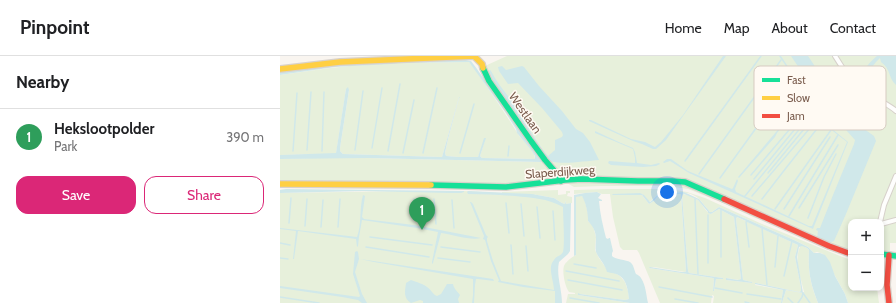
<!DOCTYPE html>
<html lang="en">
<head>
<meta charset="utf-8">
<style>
  :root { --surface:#fff; --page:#f6f6f6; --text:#202124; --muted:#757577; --line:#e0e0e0; --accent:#db2777 }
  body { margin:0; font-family:Cabin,sans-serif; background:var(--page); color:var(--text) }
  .controls { position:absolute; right:12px; bottom:12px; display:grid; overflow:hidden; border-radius:8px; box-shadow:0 2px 6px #0003 }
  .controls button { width:36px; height:36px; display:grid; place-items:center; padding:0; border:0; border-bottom:1px solid var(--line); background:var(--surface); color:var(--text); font:20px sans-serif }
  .you { position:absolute; left:387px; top:136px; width:14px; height:14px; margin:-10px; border:3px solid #fff; border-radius:50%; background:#1a73e8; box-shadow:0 0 0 6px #1a73e833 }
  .badge { display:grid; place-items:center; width:26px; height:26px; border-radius:50%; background:var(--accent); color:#fff; font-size:13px; font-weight:700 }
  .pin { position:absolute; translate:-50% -33px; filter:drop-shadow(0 1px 2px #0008) }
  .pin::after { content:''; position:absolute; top:21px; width:14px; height:12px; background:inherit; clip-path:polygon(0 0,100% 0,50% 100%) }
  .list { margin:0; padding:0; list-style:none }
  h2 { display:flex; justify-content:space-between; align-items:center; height:52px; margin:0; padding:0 16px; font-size:17px }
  h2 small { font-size:13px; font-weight:400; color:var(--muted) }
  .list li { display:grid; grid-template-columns:26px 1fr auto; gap:12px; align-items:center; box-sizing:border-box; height:56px; padding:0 16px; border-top:1px solid var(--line) }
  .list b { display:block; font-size:15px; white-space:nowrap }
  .list p { margin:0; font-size:13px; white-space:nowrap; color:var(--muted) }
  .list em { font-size:13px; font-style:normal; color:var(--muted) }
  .actions { display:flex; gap:8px; padding:12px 16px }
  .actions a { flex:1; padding:9px 0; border:1px solid var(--accent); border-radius:12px; text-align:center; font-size:14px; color:var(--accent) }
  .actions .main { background:var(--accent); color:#fff }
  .map { position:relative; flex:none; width:616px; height:247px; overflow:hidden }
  header { display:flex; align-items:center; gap:24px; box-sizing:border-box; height:56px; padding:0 20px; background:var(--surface); border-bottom:1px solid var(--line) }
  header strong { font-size:19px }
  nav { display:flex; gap:22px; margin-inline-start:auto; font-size:14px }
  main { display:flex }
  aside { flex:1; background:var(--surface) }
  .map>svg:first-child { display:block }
</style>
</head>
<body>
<header>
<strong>Pinpoint</strong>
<nav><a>Home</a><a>Map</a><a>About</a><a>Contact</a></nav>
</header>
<main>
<aside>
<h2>Nearby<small></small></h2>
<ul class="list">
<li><span class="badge" style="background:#2e9e5b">1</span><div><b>Hekslootpolder</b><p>Park</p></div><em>390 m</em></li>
</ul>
<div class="actions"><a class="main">Save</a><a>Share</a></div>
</aside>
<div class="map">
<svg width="616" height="247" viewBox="0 0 616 247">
  <rect width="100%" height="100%" fill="#f9f5f0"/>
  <g fill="#e7f0db">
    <path d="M227,0H553L572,27L616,57V118L599,166H571V196L557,192L418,129L285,121L275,114L211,25L206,12L207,9Z"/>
    <path d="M556,0H616V54L577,29Z"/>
    <path d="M187,6H189L194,12C209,34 224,55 238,78C243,86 255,92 255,103L202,102L200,100L205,84L198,101H178L166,100L165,97L168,83L179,42V41L162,101L63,98L60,95V92L69,34L66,33L56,98L0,99V19L50,12L70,10L115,7Z"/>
    <path d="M33,102H88L261,106C267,107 274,115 276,121L275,123L222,129L32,125L0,126V103Z"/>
    <path d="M616,123V187H610V197L602,195L601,194L602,161Z"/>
    <path d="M292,125L385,127L406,129L416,132L534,186H532L509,175L473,161L443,147L408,133L388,130H321L294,131L285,126Z"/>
    <path d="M327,133H390L407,136L425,142L482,168L560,200L571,204V232H597L599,247H568L565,238L543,198L537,196L534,197L528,191L514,184L439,151L432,156H430C426,152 423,147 419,143C408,133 392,137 378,138L373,143L369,146L362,138H333V139H362L369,148L374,145L379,139L401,138L406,215L405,216L374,211L369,212L433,222L434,223L433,235H434L436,223L443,222L409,217L408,215L402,139L403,138C408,139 414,141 418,144C423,148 425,156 431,158L439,153L454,161L461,223L459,224L446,222V224L472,227V226L463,224L456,163L457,161L518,189L515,201L521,232V235L519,236L476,227L475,229L503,234L501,247H433L434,240L432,239L431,247H380L364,209L359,197L357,194H343L340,191L333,161L331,146L330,138H322L317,136L294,138V134Z"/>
    <path d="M278,134V139L286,138V135H290V137H288L287,140L292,141V147L286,148L285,145V148L282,147L274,142L252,138L265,142L285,151V197L277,204L279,247H0V137L126,135H184L222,137V136Z"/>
    <path d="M299,140H302L304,142L308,157V165L313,170L316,181L315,194L319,202L326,212L340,220L345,226L348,235L349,243L345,244L300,238H298V239L350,247H286L288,238H295V237L289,236C285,231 281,213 285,208C288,204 292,201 296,199V141Z"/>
    <path d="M521,189L527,192L529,194C528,216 530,227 538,247H502L506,234L523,237L524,236C521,222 513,202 521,189Z"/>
  </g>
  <g fill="#d0e8ea">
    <path d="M443,0H446L398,67L386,84L376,93H373L362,88L353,85L309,65V64H311L351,83L365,86L375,91L381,86L403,59Z"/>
    <path d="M499,0H501L546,68L568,86L533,173L409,117L390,105L384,107L383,106L387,103H391L408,115L452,133L453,132L457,123L458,125L455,133L456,136L529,170H532L567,86L545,69L527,43L523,45L497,77L495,81L459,122L458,121L496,76L524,40L521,32Z"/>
    <path d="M511,0H528L568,60L573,65L594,80L596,85L566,158L554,185L549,187L537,182L538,175L536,174L537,172H540L553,139L574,88L575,84L559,66L549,56Z"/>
    <path d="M597,0H616V29C608,22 611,13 601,6L600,2L596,6L584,21L582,20C583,13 591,5 597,0Z"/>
    <path d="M186,4L191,5L197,13L261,105V106L88,102L0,103V99L56,97L65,39L66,33L68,31L69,34L60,92V95L63,98L162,101L179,41H180L179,42L168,83L165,97L166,100L178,101H198L204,82H206L200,100L202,102L255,103V100L252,95L237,77L236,73L225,56L189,6L122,7L123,6H125Z"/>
    <path d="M118,6V7L112,8L55,11L0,19V16L66,8Z"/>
    <path d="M222,10L226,14L242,10L244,11L259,30L282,55L296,73L303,77L310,86L319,104C306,105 282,109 269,105L245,72L214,26L209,15L210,14L211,15C217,27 226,37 234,48C245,66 255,84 268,100L275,94V84L282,81L283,79L282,76L262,52L238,27L228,28L219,15L218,11Z"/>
    <path d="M315,75L341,87L353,92L355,96L357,107L371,109L379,107L380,108L376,110L363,111L331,109L328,107L329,105L355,107V102L353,93L315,77Z"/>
    <path d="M6,133L184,135V136L181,137H170L83,135L0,137V134Z"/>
    <path d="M188,135L252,138L274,142L282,147L285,148L286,145V148L291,147L290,195L288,198L279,206C276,219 282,233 282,247H275V235L243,231L218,226L219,224L218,222L211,205L205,184L203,183L204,180L190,146H191L193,148L206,179L208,181L207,182V185L213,205L221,225L274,234C274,225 267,211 274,204C276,200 281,200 283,196C285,186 283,162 283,151C266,142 253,142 235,140C219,139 204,138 188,138L187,136Z"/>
    <path d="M317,136L321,138L318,142L322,144V145H319C320,158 323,170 326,182L328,183L329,182H330L333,195L332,197C332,198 332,200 332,200C334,203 347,204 350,206C354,209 354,214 356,218C358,219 360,220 361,222C366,230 366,238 368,247H350L298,239V237L300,238L345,244L349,243C348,235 347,225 340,220C336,217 331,217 327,216C325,208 319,203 316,196C315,192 316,187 316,183C316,176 313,170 308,165C308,157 306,147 302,140L296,141V199L294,200V139L305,137Z"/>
    <path d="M404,136L419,143L430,156H432L439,151L514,184L528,191L534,197H540L545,199L550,206L555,220L565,238L568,247H538C530,226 528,216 529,194L527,192L522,190L519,191L517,201L523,237L506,234L502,247H501L503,234L475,228V227H476L519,236L521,235V232L515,201L518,189L467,166H466V165L457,161L456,163L463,224L472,226V227L446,224V222L458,224L461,223L454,161L439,153L431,158L428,157V159V156L418,144L404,138L402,139L408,215L409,217L443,222V223H436L434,235H433L434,223L433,222L369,212L370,211L402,216H405L406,215L401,138L379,139L374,145L369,148L362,139H333L332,138L360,137L364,139L370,146L379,137Z"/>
    <path d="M83,139L85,140L82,161L84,163L134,169L201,182C191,185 171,178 161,177L153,207L152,208V206L158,176L137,172L82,164L79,181L78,190L77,191L76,183L18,175L14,203H13L16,175L0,173V172L77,181C82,168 79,153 83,139Z"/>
    <path d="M77,195L78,196L79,203L75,216L82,238L87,247H82L78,244L62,241L0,232V230L79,241L80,240L73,218L75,196Z"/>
    <path d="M80,203L213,223L214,225L198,223H196L195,229L194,247H192L193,239V223L94,206Z"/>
    <path d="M131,224C136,226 144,228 147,231C152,234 152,238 157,240L161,238L167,228H173C174,233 177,235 180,239L178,243L179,247H143V245L140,244L131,247C123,242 125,235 126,227Z"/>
  </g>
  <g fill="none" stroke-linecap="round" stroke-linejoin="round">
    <g stroke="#d0e8ea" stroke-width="1.5">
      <path d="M92,92L102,32"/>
      <path d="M27,94L31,36"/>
      <path d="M75,94L83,35"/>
      <path d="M13,95L17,37"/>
      <path d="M42,95L44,36"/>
      <path d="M108,95L120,28"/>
      <path d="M123,97L134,44"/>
      <path d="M143,97L157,32"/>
      <path d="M180,97L194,48"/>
      <path d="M228,100L229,90"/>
      <path d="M405,105L481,0"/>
      <path d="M488,117L533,62"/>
      <path d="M419,118L501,4"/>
      <path d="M471,119L531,48"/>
      <path d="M440,122L513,21"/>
      <path d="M474,123L533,51"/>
      <path d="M465,140L535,54"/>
      <path d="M472,140L536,65"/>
      <path d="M154,143L156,168"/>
      <path d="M415,143L418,218"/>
      <path d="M482,143L506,112L540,69"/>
      <path d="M172,144L174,172"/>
      <path d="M226,147L229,177"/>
      <path d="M241,148L244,180"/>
      <path d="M257,151L260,182"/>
      <path d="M519,152L558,89"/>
      <path d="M495,153L551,74"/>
      <path d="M504,153L550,81"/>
      <path d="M441,154V201"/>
      <path d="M273,155L275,184"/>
      <path d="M428,159V207"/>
      <path d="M509,160L558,79"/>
      <path d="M528,162L544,121L556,98"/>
      <path d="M134,164V143"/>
      <path d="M466,166L469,191"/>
      <path d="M9,167L11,142"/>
      <path d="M25,170L27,143"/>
      <path d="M41,171L43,144"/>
      <path d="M58,171L60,143"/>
      <path d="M482,172L487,229"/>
      <path d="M90,181L152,189"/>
      <path d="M0,187L10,189"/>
      <path d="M231,189L233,218"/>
      <path d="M246,190L248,215"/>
      <path d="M86,191L149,201"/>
      <path d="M161,191L200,196"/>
      <path d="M0,202L8,203"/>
      <path d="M158,202L190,206"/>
      <path d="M294,208L316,212"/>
      <path d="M495,211L498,180"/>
      <path d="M286,215L339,225"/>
      <path d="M504,220L512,185"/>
      <path d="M288,224L342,234"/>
      <path d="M379,231L432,241"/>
      <path d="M435,232L462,237"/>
      <path d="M523,237L530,247"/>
      <path d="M467,238L501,243"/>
      <path d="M0,241L39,247"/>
      <path d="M290,242L319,247"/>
      <path d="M508,242L513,247"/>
      <path d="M395,243L418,247"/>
      <path d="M465,246L469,247"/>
      <path d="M518,247L522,241L523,237"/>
    </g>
    <g stroke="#d7d1cb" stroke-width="6">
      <g id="street">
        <path d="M555,0C563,12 570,26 582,34C592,42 606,46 616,55"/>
        <path d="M600,166L604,149L616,120"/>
        <path d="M601,168L616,164"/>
      </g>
    </g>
    <g stroke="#d9d2cb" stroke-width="8">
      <g id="fast">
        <path d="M203,12L209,25L251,85L265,104L278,119L281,125"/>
        <path d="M151,129L226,131L285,124L302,123L358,125H392L405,126L444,143"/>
        <path d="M601,198L616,200"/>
      </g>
    </g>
    <g stroke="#d9d2cb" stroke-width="8">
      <g id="slow">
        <path d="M0,13L60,6L194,0L202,8L203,12"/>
        <path d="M0,128L151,129"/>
      </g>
    </g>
    <g stroke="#d9d2cb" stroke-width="8">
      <g id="jam">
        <path d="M444,143L549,190L571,198"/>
        <path d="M609,199L607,229L609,247"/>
      </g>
    </g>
    <use href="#street" stroke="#fefefd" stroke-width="4"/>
    <use href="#fast" stroke="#16e098" stroke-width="5.5"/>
    <use href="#slow" stroke="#ffcf43" stroke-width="5.5"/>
    <use href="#jam" stroke="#f24e42" stroke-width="5.5"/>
  </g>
  <g text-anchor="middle" stroke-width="3" stroke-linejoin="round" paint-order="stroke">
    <g font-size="12" fill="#7a5c4d" stroke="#fffaf3">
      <text transform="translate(245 57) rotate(55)" y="4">Westlaan</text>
      <text transform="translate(280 116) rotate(-4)" y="4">Slaperdijkweg</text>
    </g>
  </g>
  <rect x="474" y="10" width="132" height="64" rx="6" fill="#fffaf3" stroke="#d7cbc1" stroke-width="1"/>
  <rect x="482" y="22" width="18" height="4" fill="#16e098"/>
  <rect x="482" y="40" width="18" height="4" fill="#ffcf43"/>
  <rect x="482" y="58" width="18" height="4" fill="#f24e42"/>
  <g font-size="11" fill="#7a5c4d">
    <text x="507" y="28">Fast</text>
    <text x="507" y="46">Slow</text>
    <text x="507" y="64">Jam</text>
  </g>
</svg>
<div class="controls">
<button>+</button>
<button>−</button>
</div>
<div class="you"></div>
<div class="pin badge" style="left:142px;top:174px;background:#2e9e5b">1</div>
</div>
</main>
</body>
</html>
